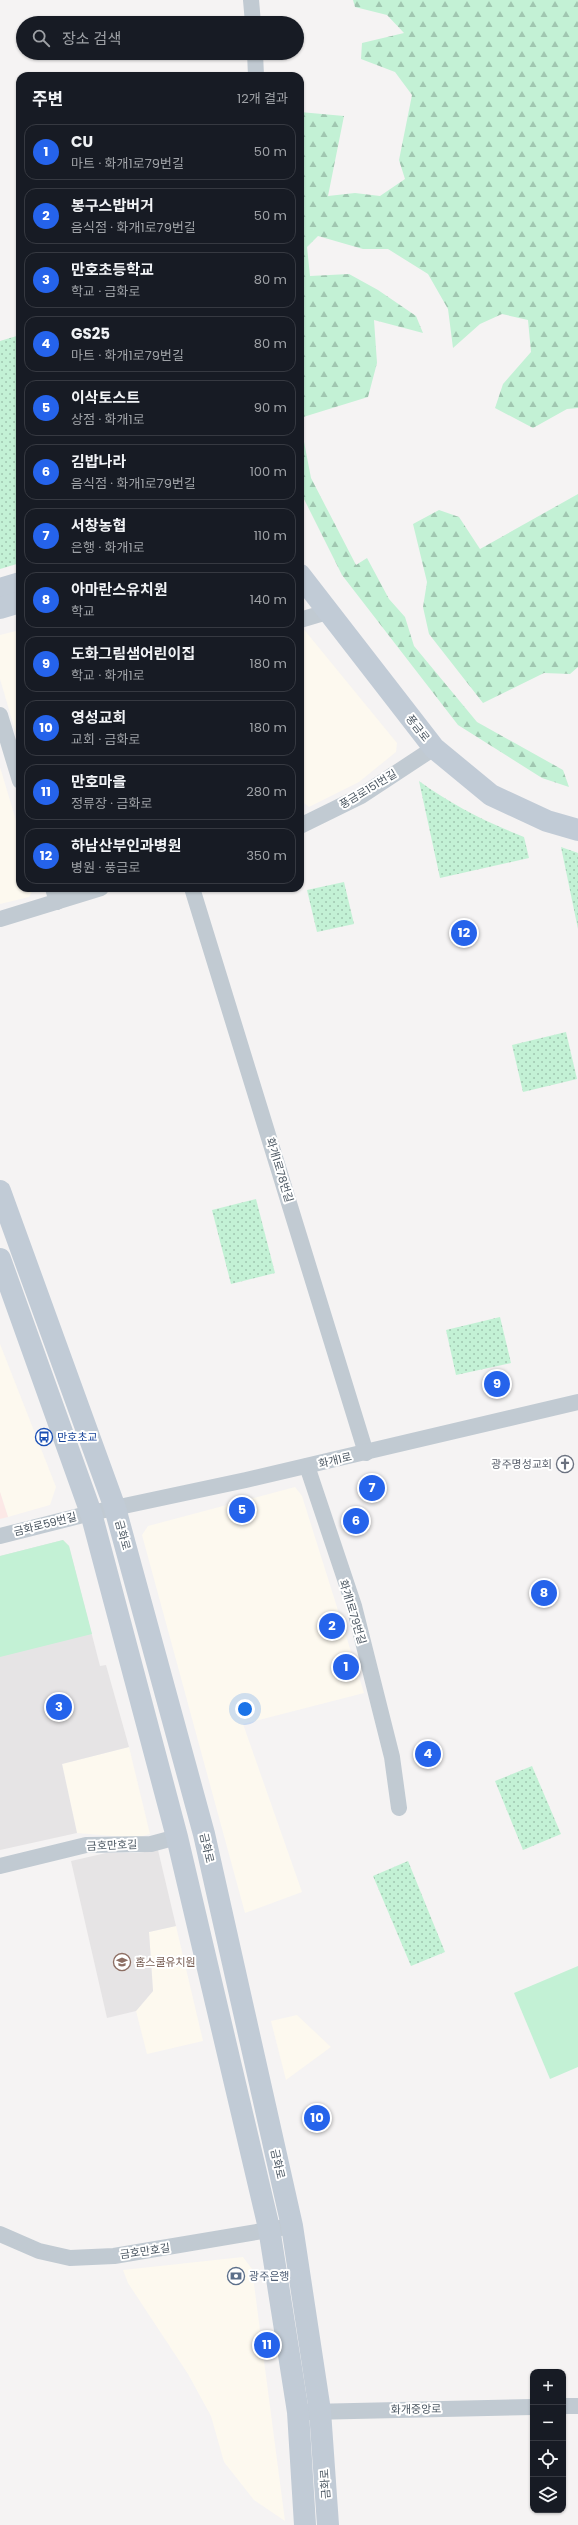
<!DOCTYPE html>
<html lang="ko">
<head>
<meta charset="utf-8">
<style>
  :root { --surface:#171b24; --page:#242831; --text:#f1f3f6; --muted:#9ea1a6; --line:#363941; --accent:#2563eb }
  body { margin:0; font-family:Poppins,"Noto Sans KR",sans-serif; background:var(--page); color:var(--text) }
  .controls { position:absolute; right:12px; bottom:12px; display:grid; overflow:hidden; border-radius:8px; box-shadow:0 1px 3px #0004 }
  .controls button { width:36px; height:36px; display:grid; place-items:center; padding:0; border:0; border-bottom:1px solid var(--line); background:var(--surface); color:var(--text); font:20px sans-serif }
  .you { position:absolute; left:245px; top:1709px; width:14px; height:14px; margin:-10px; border:3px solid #fff; border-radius:50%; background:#1a73e8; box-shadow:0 0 0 6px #1a73e833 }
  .badge { display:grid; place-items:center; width:26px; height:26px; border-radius:50%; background:var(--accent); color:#fff; font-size:13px; font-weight:700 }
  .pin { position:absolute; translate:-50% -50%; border:2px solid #fff; box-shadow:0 1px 4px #0006 }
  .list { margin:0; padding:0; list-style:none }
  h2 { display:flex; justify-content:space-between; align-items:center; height:52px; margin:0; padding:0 16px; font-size:17px }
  h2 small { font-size:13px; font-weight:400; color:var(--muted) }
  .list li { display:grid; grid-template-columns:26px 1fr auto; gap:12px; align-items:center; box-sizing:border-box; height:56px; margin:0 8px 8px; padding:0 8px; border:1px solid var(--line); border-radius:12px }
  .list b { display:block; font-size:15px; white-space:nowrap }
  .list p { margin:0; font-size:13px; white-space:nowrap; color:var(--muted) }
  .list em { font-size:13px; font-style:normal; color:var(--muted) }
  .icon { flex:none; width:22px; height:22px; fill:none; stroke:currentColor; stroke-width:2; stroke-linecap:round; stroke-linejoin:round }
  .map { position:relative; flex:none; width:578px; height:2525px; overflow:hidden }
  .search { position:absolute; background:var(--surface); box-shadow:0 1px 3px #0004; left:16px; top:16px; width:288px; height:44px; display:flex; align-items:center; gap:10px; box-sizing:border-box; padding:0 14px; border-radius:22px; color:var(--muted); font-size:15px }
  .panel { position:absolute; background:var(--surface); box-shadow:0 1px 3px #0004; left:16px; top:72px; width:288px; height:820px; border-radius:12px }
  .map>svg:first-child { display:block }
</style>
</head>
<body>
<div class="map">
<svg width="578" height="2525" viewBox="0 0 578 2525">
  <defs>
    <pattern id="grass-dots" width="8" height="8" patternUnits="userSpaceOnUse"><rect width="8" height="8" fill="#c3f1d5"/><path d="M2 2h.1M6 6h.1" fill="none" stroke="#a0c6b0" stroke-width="1.8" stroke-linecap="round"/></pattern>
    <pattern id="forest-firs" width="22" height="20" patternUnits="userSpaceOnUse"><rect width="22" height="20" fill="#c3f1d5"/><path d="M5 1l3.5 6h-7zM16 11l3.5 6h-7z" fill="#a0c6b0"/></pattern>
  </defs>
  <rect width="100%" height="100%" fill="#f5f3f3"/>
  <g fill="#fdf9ef">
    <path d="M302,627L397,743L396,752L359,782L309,807L300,800V628Z"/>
    <path d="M20,630V747L0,679V635Z"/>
    <path d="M0,767L20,834V888H34L29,897L0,904Z"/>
    <path d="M0,1344L56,1487L50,1505L8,1517L0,1492Z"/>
    <path d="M295,1487L302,1496L364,1693L243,1724L302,1892L245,1913L142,1535L148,1526Z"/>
    <path d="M129,1747L150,1834L136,1838L77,1833L62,1764Z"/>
    <path d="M176,1926L203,2041L147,2054L136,2011L153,1991L149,1932Z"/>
    <path d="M297,2015L331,2047L286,2080L271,2021Z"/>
    <path d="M243,2257L252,2269L285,2521L254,2500L224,2462L211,2416L188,2374L128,2283L123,2270Z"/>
  </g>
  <g fill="#e6e4e5">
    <path d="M63,1540L69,1546L100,1666L106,1665L129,1747L62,1764L77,1833L0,1850V1556Z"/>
    <path d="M158,1850L176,1926L149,1932L153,1991L136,2011L107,2018L71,1861L106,1853H138Z"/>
  </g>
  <path fill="#fce8e6" d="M0,1492L8,1517L0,1519Z"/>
  <g fill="url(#grass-dots)">
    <path d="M20,335V563L0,569V341Z"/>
    <path d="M419,781C452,805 486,822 524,837L529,858L440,878Z"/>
    <path d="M561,847L578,853V929Z"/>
    <path d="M344,882L354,924L317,932L307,890Z"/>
    <path d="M566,1032L577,1079L523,1092L512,1045Z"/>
    <path d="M256,1199L275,1273L231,1284L212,1210Z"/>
    <path d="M500,1317L511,1363L456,1375L446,1330Z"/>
    <path d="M532,1766L561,1834L523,1850L495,1781Z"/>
    <path d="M408,1861L445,1952L411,1966L373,1876Z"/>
  </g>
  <g fill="url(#forest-firs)">
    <path d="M353,0H578V408L567,409L533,428L495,408L503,384L531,352L528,320L502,314L480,324L453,348L448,309L428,274L388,249H363L318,236L307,247L310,276L349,274L378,290L416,316L423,333L374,320L377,363L368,397L300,418V112L344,116L328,196L355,193L380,196L405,179L399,160L412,95L395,72L361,59L362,43L404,33L387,15L355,7Z"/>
    <path d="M300,421L311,478L356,565L367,558L389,599L405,617L414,646L477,722L563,770L569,787L542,778L458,725L342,575L303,497L300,482Z"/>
    <path d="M578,494V667L570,674L544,673L483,703L429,634L423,607L427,582L413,524L439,510L459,517L480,549Z"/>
  </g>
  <g fill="#c3f1d5">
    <path d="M63,1540L69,1546L92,1634L0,1657V1556Z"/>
    <path d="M578,1966V2067L550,2079L514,1993Z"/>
  </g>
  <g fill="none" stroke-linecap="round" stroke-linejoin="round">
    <g stroke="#c1cad2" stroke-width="16">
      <path d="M251,0L253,23"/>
      <path d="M255,53L256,76"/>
      <path d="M300,620L327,612"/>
      <path d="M0,715L20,781"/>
      <path d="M300,826L361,796L434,748"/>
      <path d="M53,888L57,902"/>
      <path d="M192,888L366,1453"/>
      <path d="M0,919L101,888"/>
      <path d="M307,1466L354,1606L392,1757L399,1808"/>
      <path d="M0,1536L91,1513L246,1480L578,1402"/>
      <path d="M0,1866L86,1845L151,1844L177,1837"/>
      <path d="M0,2234L39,2251L70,2258L114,2256L292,2226"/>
      <path d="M563,2406H578"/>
      <path d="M309,2412L533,2407"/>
    </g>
    <g stroke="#c1cbd6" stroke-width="22">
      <path d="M300,575L434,748L491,795L547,821L578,830"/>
      <path d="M0,589L20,583"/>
      <path d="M0,608L20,602"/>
      <path d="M0,1191L115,1508L204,1834L292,2226L320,2411L328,2525"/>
      <path d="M0,1259L91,1513L177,1837L269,2228L298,2412L305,2525"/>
    </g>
  </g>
  <defs>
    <g id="bus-ring" transform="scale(0.9)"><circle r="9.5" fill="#fff" stroke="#1a4fb4" stroke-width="1.5"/><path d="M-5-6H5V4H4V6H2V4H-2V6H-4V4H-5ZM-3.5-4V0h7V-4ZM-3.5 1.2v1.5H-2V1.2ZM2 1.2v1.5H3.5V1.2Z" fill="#1a4fb4"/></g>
    <g id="church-ring" transform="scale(0.9)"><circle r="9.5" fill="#fff" stroke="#6b7280" stroke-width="1.5"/><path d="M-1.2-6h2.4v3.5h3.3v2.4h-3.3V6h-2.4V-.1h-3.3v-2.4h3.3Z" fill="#6b7280"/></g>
    <g id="school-ring" transform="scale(0.9)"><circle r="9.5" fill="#fff" stroke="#8d6e63" stroke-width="1.5"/><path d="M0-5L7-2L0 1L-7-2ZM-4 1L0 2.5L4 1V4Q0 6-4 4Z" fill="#8d6e63"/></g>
    <g id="bank-ring" transform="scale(0.9)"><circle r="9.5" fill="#fff" stroke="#5c6f8a" stroke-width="1.5"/><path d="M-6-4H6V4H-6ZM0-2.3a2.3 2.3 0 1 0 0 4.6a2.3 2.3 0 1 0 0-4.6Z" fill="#5c6f8a"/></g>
  </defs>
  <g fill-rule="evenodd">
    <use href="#bus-ring" x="44" y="1437"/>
    <use href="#church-ring" x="565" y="1464"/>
    <use href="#school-ring" x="122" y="1962"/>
    <use href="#bank-ring" x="236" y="2276"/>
  </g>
  <g text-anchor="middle" stroke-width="4" stroke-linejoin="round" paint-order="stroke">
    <g font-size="11" fill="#4a5661" stroke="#fff">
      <text transform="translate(418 728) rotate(52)" y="4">풍금로</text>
      <text transform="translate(368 789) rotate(-31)" y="4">풍금로151번길</text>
      <text transform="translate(280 1170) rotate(73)" y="4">화개1로78번길</text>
      <text transform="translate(335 1460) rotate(-13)" y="4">화개1로</text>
      <text transform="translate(45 1524) rotate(-14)" y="4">금화로59번길</text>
      <text transform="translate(123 1535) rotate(75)" y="4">금화로</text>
      <text transform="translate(353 1612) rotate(73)" y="4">화개1로79번길</text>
      <text transform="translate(112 1845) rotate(-2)" y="4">금호만호길</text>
      <text transform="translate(207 1848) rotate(77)" y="4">금화로</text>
      <text transform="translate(278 2164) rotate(77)" y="4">금화로</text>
      <text transform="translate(145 2251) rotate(-8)" y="4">금호만호길</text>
      <text transform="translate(416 2409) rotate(-1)" y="4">화개중앙로</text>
      <text transform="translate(325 2484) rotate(-94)" y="4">금화로</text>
    </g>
    <g font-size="11" fill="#164399" stroke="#fff" text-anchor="start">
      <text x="57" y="1441">만호초교</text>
    </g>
    <g font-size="11" fill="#5b616d" stroke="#fff" text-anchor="end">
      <text x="552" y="1468">광주명성교회</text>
    </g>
    <g font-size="11" fill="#785e54" stroke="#fff" text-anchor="start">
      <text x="135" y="1966">홉스쿨유치원</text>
    </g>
    <g font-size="11" fill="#4e5e75" stroke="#fff" text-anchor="start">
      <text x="249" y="2280">광주은행</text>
    </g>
  </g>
</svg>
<div class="controls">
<button>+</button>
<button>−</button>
<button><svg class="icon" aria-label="locate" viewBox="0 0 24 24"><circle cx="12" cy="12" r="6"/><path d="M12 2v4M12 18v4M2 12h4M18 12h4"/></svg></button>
<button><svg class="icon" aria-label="layers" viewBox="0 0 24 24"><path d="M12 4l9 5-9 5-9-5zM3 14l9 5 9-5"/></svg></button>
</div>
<div class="you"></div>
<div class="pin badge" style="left:346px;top:1667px">1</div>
<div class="pin badge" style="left:332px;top:1626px">2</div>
<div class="pin badge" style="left:59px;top:1707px">3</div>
<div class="pin badge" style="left:428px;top:1754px">4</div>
<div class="pin badge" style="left:242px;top:1510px">5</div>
<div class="pin badge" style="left:356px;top:1521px">6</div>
<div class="pin badge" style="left:372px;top:1488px">7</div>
<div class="pin badge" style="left:544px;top:1593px">8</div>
<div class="pin badge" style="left:497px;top:1384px">9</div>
<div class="pin badge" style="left:317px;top:2118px">10</div>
<div class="pin badge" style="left:267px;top:2345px">11</div>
<div class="pin badge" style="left:464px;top:933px">12</div>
<div class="search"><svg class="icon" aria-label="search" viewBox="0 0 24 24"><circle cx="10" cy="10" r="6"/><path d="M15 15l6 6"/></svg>장소 검색</div>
<section class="panel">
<h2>주변<small>12개 결과</small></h2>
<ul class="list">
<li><span class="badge">1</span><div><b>CU</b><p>마트 · 화개1로79번길</p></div><em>50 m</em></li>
<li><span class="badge">2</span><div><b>봉구스밥버거</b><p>음식점 · 화개1로79번길</p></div><em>50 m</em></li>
<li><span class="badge">3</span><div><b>만호초등학교</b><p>학교 · 금화로</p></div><em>80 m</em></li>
<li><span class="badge">4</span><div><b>GS25</b><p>마트 · 화개1로79번길</p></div><em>80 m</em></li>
<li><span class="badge">5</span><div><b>이삭토스트</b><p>상점 · 화개1로</p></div><em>90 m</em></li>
<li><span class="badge">6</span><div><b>김밥나라</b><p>음식점 · 화개1로79번길</p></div><em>100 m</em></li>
<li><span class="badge">7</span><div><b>서창농협</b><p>은행 · 화개1로</p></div><em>110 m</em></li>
<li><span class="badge">8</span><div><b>아마란스유치원</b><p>학교</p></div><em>140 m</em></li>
<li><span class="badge">9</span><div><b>도화그림샘어린이집</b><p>학교 · 화개1로</p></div><em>180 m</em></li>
<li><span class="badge">10</span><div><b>영성교회</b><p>교회 · 금화로</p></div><em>180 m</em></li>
<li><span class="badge">11</span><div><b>만호마을</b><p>정류장 · 금화로</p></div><em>280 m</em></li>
<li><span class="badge">12</span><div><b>하남산부인과병원</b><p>병원 · 풍금로</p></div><em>350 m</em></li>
</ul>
</section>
</div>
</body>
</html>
